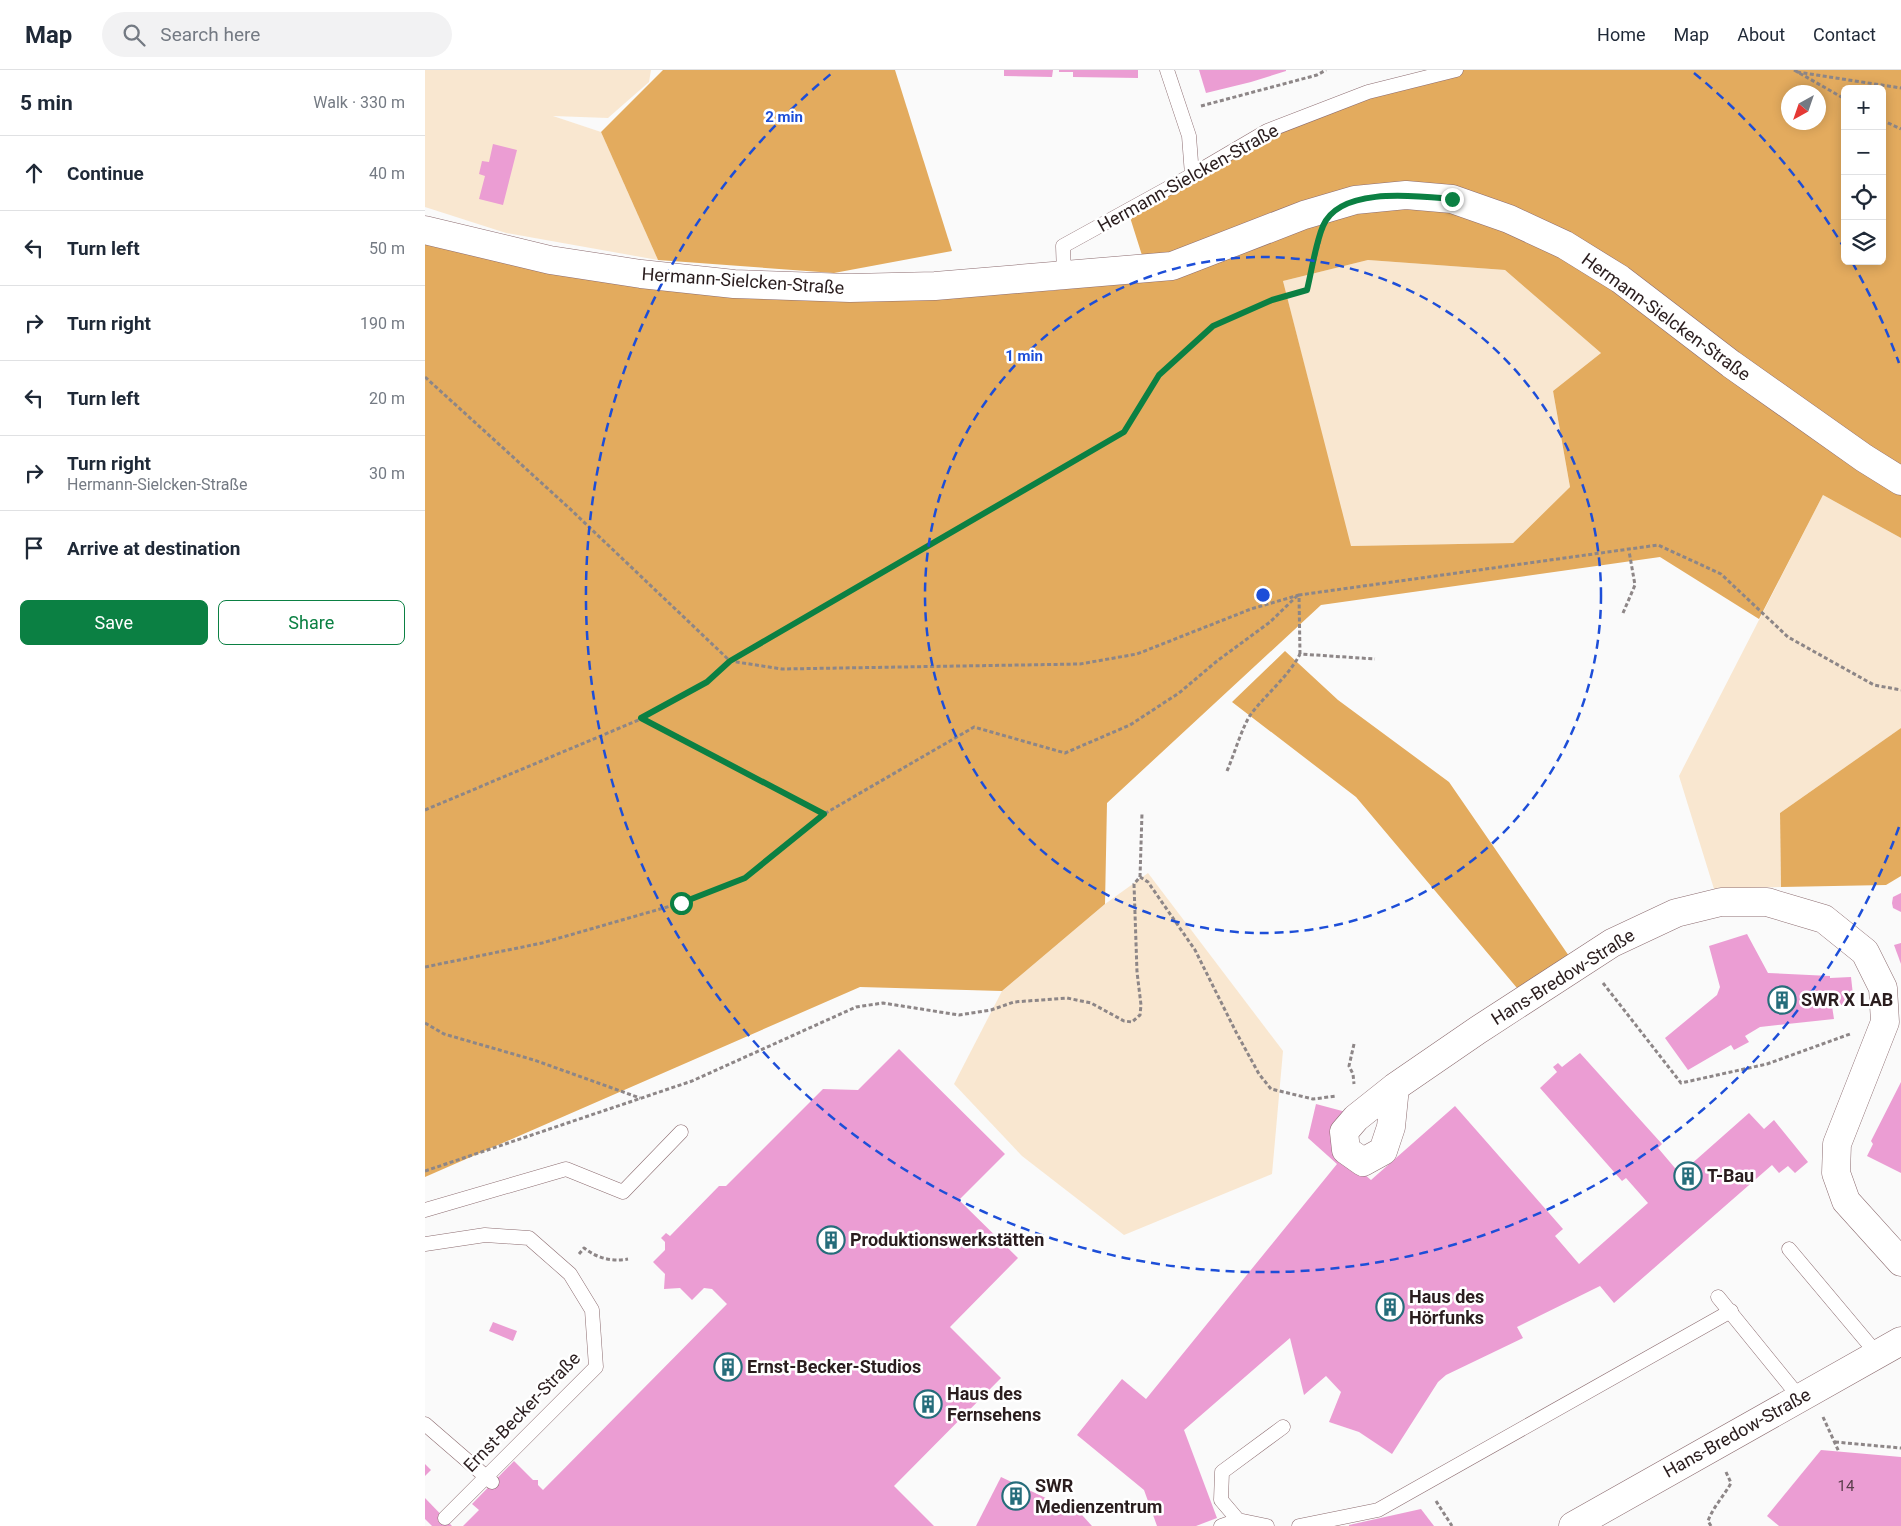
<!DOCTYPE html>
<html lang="en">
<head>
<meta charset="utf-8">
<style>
  :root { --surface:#fff; --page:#f2f2f3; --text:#1f2937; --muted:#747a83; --line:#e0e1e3; --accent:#0b8043 }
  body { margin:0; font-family:Roboto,sans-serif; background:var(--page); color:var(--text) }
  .controls { position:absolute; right:15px; top:15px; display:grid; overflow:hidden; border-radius:8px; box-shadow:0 2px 12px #0003 }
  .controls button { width:45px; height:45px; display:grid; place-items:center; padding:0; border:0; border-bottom:1px solid var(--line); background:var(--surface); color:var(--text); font:25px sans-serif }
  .compass { position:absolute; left:1356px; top:15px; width:45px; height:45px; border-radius:50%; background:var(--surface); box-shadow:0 2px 12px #0003; rotate:220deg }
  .stop { position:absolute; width:15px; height:15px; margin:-11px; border:4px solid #0b8043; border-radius:50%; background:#fff }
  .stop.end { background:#0b8043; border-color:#fff; box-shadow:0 1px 5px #0008 }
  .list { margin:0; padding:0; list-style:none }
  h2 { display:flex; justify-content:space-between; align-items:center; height:65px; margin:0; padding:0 20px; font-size:21px }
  h2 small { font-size:16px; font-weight:400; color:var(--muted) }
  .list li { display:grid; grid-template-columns:32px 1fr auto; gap:15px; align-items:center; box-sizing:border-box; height:75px; padding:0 20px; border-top:1px solid var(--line) }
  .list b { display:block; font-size:19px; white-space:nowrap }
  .list p { margin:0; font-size:16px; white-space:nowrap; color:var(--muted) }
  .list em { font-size:16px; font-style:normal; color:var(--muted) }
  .actions { display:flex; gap:10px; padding:15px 20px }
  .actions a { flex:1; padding:11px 0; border:1px solid var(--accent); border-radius:8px; text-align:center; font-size:18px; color:var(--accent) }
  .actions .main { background:var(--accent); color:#fff }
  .icon { flex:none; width:28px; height:28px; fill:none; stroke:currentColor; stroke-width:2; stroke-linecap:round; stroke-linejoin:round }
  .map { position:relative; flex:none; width:1476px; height:1456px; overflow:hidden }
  header { display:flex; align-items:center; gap:30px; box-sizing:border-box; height:70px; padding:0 25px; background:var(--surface); border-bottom:1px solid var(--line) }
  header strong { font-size:24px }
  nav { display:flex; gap:28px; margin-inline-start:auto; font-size:18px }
  .search { width:350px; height:45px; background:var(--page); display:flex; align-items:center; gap:12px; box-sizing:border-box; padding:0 18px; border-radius:28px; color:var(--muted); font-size:19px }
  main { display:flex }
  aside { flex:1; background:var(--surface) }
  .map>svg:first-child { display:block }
</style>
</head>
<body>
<header>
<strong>Map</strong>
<div class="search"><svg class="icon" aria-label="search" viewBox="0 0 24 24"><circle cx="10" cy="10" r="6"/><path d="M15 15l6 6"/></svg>Search here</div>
<nav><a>Home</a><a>Map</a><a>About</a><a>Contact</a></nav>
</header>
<main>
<aside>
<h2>5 min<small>Walk · 330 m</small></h2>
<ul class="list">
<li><svg class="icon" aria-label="ahead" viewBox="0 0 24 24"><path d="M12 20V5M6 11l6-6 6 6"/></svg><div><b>Continue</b></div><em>40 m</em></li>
<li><svg class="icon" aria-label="left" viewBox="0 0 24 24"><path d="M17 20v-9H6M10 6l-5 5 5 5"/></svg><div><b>Turn left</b></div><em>50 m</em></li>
<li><svg class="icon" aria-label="right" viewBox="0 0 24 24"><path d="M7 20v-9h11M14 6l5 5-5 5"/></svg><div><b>Turn right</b></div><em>190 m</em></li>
<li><svg class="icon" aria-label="left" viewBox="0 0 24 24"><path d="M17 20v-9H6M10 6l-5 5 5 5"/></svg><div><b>Turn left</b></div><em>20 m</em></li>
<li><svg class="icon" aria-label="right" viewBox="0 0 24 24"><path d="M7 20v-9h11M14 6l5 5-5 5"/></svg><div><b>Turn right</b><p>Hermann-Sielcken-Straße</p></div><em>30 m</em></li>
<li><svg class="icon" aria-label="arrive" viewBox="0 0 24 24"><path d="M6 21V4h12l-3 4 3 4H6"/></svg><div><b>Arrive at destination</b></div></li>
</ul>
<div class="actions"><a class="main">Save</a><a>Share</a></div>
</aside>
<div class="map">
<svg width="1476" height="1456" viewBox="0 0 1476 1456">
  <rect width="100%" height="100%" fill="#fafafa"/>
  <g fill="#f9e7d0">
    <path d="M0,0H226L224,12L183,48L128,46L176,62L233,190L81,163L0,137Z"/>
    <path d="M943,190L1080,200L1176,283L1128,321L1145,417L1088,473L925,476L858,211Z"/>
    <path d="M1398,425L1476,468V658L1355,743L1356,817L1289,819L1254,706Z"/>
    <path d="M723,803L858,981L847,1104L699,1165L597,1086L529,1014L577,921L680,834Z"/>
  </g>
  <g fill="#e3ab5e" fill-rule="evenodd">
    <path d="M238,0H470L527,181L409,203L233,190L176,62Z"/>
    <path d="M1031,0H1476V468L1398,425L1334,549L1235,487L896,535L682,733L680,834L577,921L435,917L0,1107V154L51,174L425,218L623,221L703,212L721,198L703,141L842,61ZM1420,19H1457V191H1420ZM1364,22H1394V52H1364ZM943,190L1080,200L1176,283L1128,321L1145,417L1088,473L926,476L858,211Z"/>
    <path d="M860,581L913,630L1024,712L1144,886L1092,918L931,727L807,632Z"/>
    <path d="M1476,658V806L1461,815L1356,817L1355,743Z"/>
  </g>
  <g fill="#eb9dd3">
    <path d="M579,0H628L627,7L579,6Z"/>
    <path d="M634,0H713V8L648,7V2H634Z"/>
    <path d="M774,0H861V1L826,12L781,23Z"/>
    <path d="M68,74L92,80L78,135L54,129L60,106L54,104L57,91L64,92Z"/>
    <path d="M1476,823V842L1468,838L1467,833L1468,827Z"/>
    <path d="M1322,864L1343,903L1405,906V908L1426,907L1429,934L1407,936L1409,949L1335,957L1320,966L1324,972L1309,980L1306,975L1263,1000L1240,968L1292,925L1295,917L1284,876Z"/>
    <path d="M1476,873V894L1469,875Z"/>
    <path d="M474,979L580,1084L534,1130L593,1188L525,1257L576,1308L469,1416L509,1456H38L54,1440L47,1434L89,1391L108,1410H113V1415L118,1420L302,1234L287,1219L279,1218L267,1230L255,1218L239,1219L240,1204L228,1192L240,1180V1172L236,1168L241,1163L245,1166L294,1116H301L398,1019L433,1020Z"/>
    <path d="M1155,983L1237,1074L1233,1078L1255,1104L1324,1043L1339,1059L1349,1050L1383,1092L1370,1103L1363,1096L1354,1103L1347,1095L1189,1233L1175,1216L1092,1257L1098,1268L1021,1305L1013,1312L967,1384L934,1362L904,1352L916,1322L901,1306L879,1325L865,1268L759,1360L792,1448L771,1456H732L719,1420L652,1365L697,1309L721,1329L912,1094L883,1068L891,1034L921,1042L911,1080L946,1110L1030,1036L1138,1159L1130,1166L1154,1194L1223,1133L1201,1108L1197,1111L1115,1018L1132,1002L1128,997L1133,993L1137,997Z"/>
    <path d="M1476,1012V1103L1442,1086L1448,1074L1446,1071Z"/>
    <path d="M68,1252L92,1261L88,1271L64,1261Z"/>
    <path d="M1396,1380L1476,1387V1456H1354L1342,1446Z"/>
    <path d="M0,1394L6,1400L0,1406Z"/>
    <path d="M576,1407L657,1445L667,1456H551Z"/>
    <path d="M0,1428L27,1456H7L0,1449Z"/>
    <path d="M996,1439L1009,1456H924V1455Z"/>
  </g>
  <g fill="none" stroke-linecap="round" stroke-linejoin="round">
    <g stroke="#8c6c70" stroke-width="15">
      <g id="service">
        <path d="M742,0L764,66L767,105"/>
        <path d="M639,204L638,176L767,105L842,61L943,22L1031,0"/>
        <path d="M0,1140L141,1099L198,1122L256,1062"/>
        <path d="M0,1174L60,1165L104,1168L145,1204L167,1240L171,1297L20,1448"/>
        <path d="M1364,1179L1453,1285"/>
        <path d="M1293,1227L1375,1328"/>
        <path d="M0,1354L67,1412"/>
        <path d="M796,1456L813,1450"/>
        <path d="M842,1456L813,1450L796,1430L797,1402L858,1357"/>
        <path d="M874,1456L953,1440L1306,1241"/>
      </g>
    </g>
    <g stroke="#8c6c70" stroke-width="29">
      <g id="minor">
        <path d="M0,160L125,190L216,204L309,214L425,218L510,216L747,196L879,145L930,130L981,125L1027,129L1084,149L1140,175L1195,209L1306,294L1439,388L1476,411"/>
        <path d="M970,1017L966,1057L958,1081L938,1092L921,1080L919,1062L931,1048L970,1017L1053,960L1187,873L1251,843L1296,832H1342L1399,849L1440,882L1458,918L1460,952L1412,1074L1411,1103L1421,1131L1476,1192"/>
        <path d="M1148,1456L1476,1271"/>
      </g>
    </g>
    <g stroke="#8d8687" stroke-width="3" stroke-dasharray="4 2.5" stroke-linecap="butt">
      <path d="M1369,0L1420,29"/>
      <path d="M1372,2L1476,18"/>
      <path d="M776,36L892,5L901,0"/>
      <path d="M1457,50L1476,59"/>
      <path d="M0,307L143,437L305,591L357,599L655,594L712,584L826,539L874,525"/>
      <path d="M1198,543L1210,515L1204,481"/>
      <path d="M875,584L874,525L1233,475L1296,504L1363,567L1449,615L1476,620"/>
      <path d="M216,649L399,744"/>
      <path d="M802,701C809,685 817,657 826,644C842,623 863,607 875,584L950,589"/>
      <path d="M0,740L216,649L282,612L305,591L699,362L734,305L788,256L847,230L882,220L895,170"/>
      <path d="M715,807L717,743"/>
      <path d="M0,897L117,873L256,833L320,808L399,744L549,657L640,683L705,655L754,623L792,591L845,552L873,525"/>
      <path d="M1178,913L1256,1013L1342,994L1425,964"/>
      <path d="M0,953L19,964L109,990L215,1028"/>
      <path d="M929,974L924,996L928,1004L929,1014"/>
      <path d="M0,1101L267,1011L431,937L458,933L534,945L566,940L589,932L642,928L666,933L699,951L707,952L715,945L716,935L712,902L709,814L715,807L723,812L770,880L811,962L834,1004L846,1019L888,1029L912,1026"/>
      <path d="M154,1184L159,1178C172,1188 186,1192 203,1189"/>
      <path d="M1398,1347L1414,1382"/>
      <path d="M1410,1372L1476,1378"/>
      <path d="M1011,1431L1027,1456"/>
      <path d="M1286,1456L1283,1451C1288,1437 1299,1426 1306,1413L1301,1402"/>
    </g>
    <use href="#service" stroke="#fff" stroke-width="14"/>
    <use href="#minor" stroke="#fff" stroke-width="28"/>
  </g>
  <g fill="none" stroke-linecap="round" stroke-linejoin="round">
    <path stroke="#0b8043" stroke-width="6" d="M256,833L320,808L399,744L216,648L282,612L305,591L699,362L734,305L788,256L847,230L882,220C887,200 890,175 898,156C915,116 992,126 1027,129"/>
  </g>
  <g fill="none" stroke="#1d4ed8" stroke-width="2.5" stroke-dasharray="9 6">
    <circle cx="838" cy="525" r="338"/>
    <path d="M1474 757A677 677 0 1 1 407 3M1269 3A677 677 0 0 1 1418 176M1427 192A677 677 0 0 1 1474 293"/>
  </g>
  <defs>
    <g id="building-ring" transform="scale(1.4375)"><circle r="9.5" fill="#fff" stroke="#266d7b" stroke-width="1.5"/><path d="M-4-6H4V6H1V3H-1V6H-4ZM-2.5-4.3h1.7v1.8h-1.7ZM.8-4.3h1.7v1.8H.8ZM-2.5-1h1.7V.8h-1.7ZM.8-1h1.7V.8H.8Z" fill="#266d7b"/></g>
  </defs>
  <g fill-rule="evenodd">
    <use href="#building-ring" x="1357" y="930"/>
    <use href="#building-ring" x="1263" y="1106"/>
    <use href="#building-ring" x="406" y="1170"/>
    <use href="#building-ring" x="965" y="1237"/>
    <use href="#building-ring" x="303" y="1297"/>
    <use href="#building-ring" x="503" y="1334"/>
    <use href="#building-ring" x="591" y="1426"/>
  </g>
  <g text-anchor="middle" stroke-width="5" stroke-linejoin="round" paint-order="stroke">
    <g font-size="15" fill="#5a3d4b">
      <text x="1421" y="1421">14</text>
    </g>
    <g font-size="18" fill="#2a1d1e" stroke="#fff">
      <text transform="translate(763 108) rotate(-29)" y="6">Hermann-Sielcken-Straße</text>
      <text transform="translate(318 211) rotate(4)" y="6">Hermann-Sielcken-Straße</text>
      <text transform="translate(1241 247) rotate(36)" y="6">Hermann-Sielcken-Straße</text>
      <text transform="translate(1138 907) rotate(-32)" y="6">Hans-Bredow-Straße</text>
      <text transform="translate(97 1342) rotate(-46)" y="6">Ernst-Becker-Straße</text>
      <text transform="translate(1312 1363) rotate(-29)" y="6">Hans-Bredow-Straße</text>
    </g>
    <g font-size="18" font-weight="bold" fill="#2a1d1e" stroke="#fff" text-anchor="start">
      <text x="1376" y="936">SWR X LAB</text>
      <text x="1282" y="1112">T-Bau</text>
      <text x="425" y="1176">Produktionswerkstätten</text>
      <text x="984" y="1233">Haus des<tspan x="984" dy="21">Hörfunks</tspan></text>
      <text x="322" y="1303">Ernst-Becker-Studios</text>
      <text x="522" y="1330">Haus des<tspan x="522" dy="21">Fernsehens</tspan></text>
      <text x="610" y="1422">SWR<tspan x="610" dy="21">Medienzentrum</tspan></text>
    </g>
  </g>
  <circle cx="838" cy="525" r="8" fill="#1d4ed8" stroke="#fff" stroke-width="2.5"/>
  <g font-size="15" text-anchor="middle" font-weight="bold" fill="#1d4ed8" stroke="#fff" stroke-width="5" stroke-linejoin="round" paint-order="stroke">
    <text x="359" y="52">2 min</text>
    <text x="599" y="291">1 min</text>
  </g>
</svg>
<div class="controls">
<button>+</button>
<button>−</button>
<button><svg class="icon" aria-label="locate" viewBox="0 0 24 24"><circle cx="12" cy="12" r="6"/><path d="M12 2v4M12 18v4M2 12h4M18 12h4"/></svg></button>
<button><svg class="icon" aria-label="layers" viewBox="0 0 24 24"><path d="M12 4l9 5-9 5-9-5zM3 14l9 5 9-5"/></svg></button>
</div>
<svg class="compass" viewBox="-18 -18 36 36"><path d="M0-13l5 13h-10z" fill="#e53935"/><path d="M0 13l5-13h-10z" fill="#747a83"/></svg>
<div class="stop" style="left:256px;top:833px"></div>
<div class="stop end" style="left:1027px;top:129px"></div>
</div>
</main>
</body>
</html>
